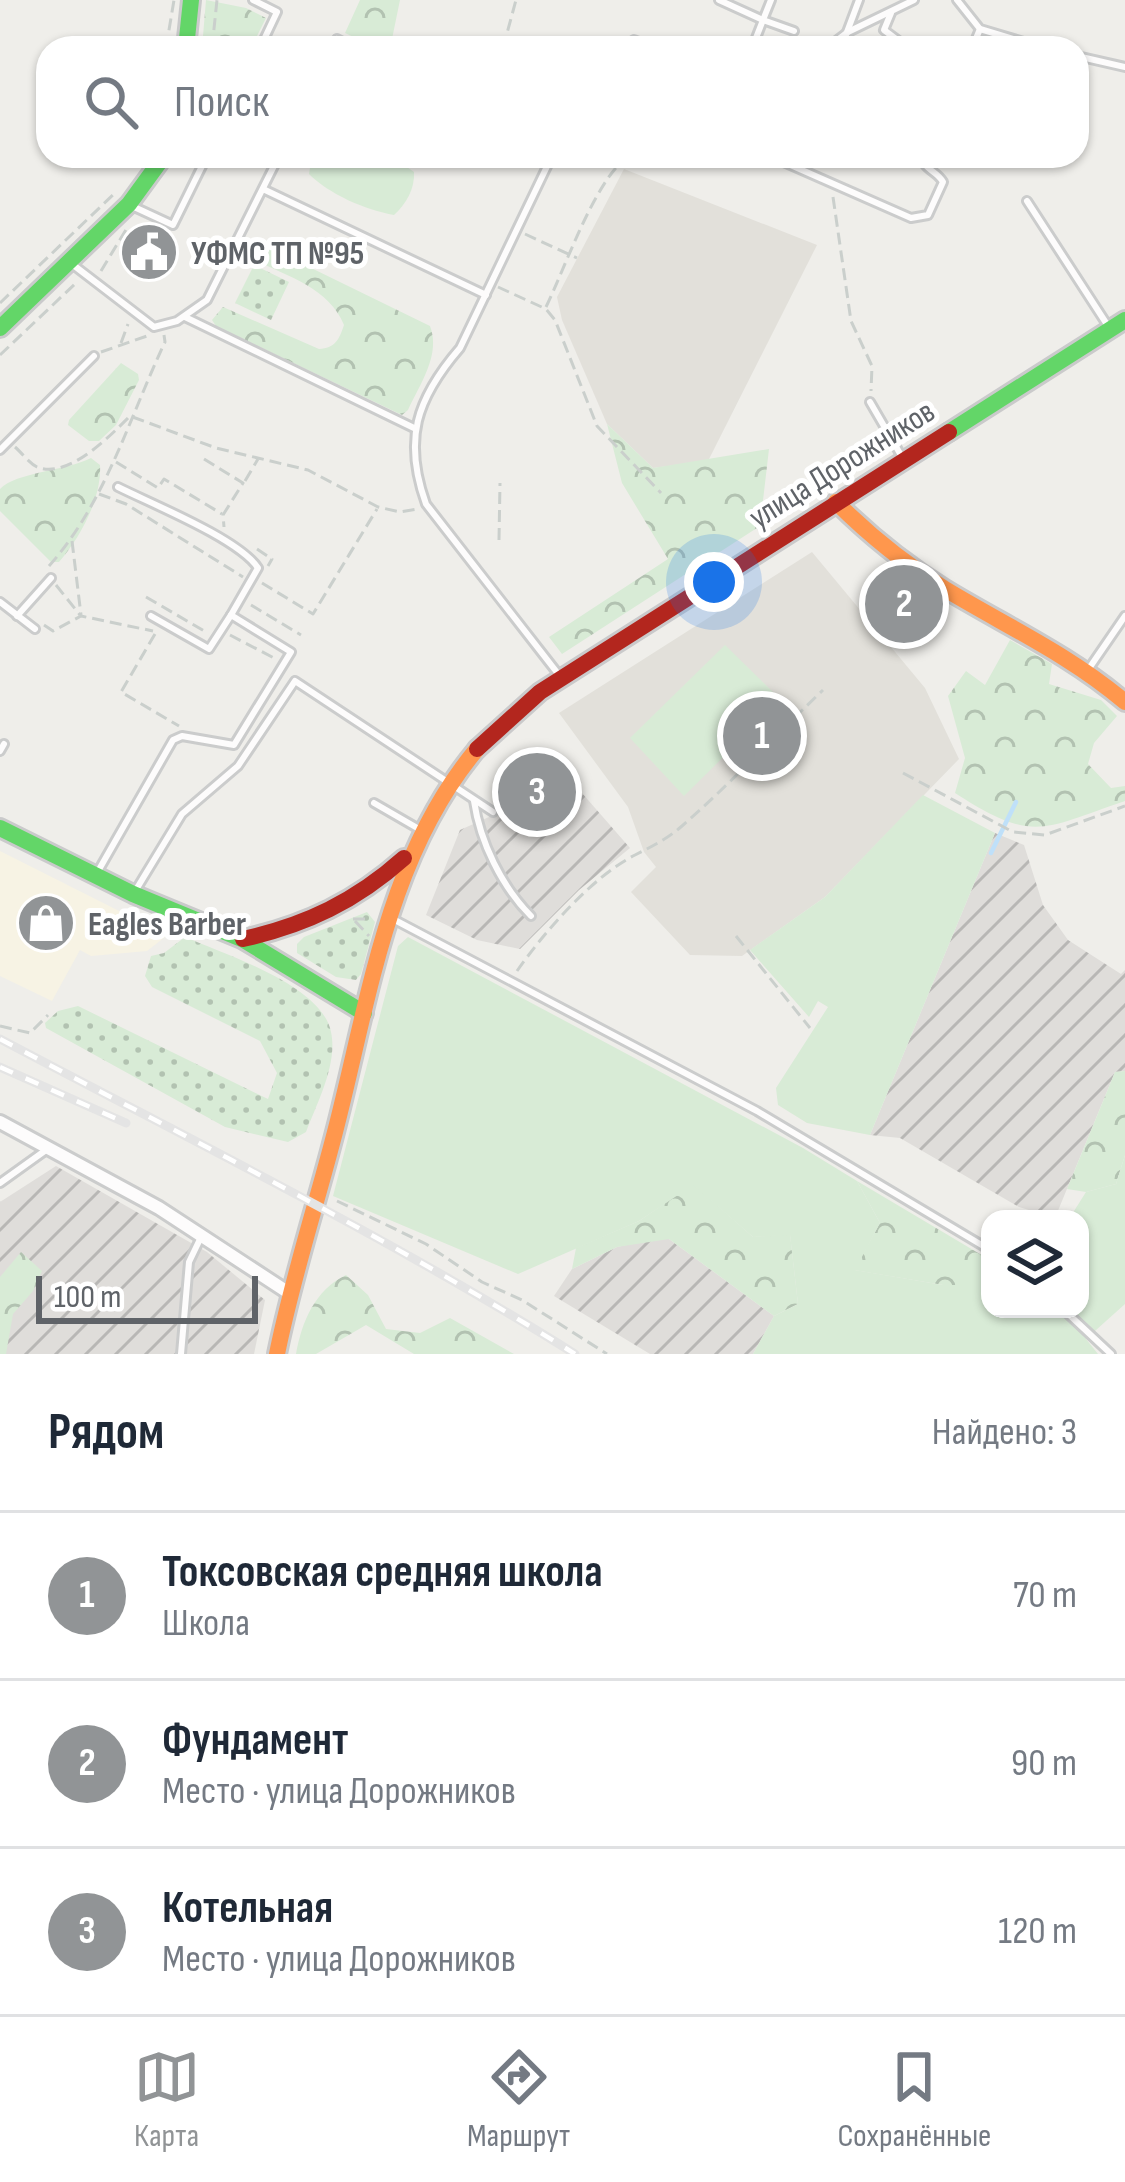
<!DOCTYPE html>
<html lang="ru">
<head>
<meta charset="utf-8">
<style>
  :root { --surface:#fff; --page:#f2f2f3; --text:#1f2937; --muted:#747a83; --line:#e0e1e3; --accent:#919496 }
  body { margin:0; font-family:"Sofia Sans Condensed",sans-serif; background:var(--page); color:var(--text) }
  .controls { position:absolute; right:36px; bottom:36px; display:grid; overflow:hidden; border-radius:24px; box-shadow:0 3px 9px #0004 }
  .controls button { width:108px; height:108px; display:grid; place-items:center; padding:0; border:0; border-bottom:3px solid var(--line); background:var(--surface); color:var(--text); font:60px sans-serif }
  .scale { position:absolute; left:36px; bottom:30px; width:222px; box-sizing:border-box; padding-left:12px; border:6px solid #5f6368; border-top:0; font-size:33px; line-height:42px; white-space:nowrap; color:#5f6368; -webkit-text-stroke:9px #fff; paint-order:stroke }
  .you { position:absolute; left:714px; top:582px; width:42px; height:42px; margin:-30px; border:9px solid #fff; border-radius:50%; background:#1a73e8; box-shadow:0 0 0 18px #1a73e833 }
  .badge { display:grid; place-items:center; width:78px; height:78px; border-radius:50%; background:var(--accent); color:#fff; font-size:39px; font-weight:700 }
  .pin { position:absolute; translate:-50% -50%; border:6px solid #fff; box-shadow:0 3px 12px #0006 }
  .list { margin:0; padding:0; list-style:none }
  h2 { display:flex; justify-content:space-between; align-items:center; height:156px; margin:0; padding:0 48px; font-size:51px }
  h2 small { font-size:39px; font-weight:400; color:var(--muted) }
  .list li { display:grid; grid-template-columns:78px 1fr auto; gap:36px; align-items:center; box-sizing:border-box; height:168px; padding:0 48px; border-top:3px solid var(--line) }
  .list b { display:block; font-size:45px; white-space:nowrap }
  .list p { margin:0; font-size:39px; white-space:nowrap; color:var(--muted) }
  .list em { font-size:39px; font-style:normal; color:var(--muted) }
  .icon { flex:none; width:66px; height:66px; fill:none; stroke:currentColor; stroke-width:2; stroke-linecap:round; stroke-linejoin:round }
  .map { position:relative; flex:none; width:1125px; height:1354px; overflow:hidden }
  .search { position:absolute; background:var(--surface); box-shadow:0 3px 9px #0004; left:36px; right:36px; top:36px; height:132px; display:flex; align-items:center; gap:30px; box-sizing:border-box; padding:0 42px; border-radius:36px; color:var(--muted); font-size:45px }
  .sheet { height:660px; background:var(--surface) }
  nav { display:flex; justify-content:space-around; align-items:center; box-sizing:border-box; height:168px; border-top:3px solid var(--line); background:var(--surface); font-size:33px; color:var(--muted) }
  nav a { display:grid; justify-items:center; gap:6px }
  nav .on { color:var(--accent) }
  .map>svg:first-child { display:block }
</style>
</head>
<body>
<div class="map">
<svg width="1125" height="1354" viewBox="0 0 1125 1354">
  <defs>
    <pattern id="industrial-furrows" width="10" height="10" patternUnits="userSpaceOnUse" patternTransform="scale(3)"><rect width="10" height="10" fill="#dfddda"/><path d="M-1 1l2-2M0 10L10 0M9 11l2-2" fill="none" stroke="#b8b7b5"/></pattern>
    <pattern id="grass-dots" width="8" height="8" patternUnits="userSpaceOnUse" patternTransform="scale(3)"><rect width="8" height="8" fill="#d8ebd6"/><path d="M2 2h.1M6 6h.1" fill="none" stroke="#b2c2b1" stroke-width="1.8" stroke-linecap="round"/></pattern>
    <pattern id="forest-crowns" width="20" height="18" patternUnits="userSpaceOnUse" patternTransform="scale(3)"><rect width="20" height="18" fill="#d8ebd6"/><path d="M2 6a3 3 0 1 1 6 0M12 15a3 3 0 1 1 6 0" fill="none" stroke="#b2c2b1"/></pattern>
  </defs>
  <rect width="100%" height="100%" fill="#efeeea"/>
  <path fill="#f7f3e4" d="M0,851L135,919L169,934L147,951L91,956L80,950L52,1001L0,976Z"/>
  <g fill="url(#industrial-furrows)">
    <path d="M547,753L630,848L579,890L520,949L477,940L426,915L460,830L489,817Z"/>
    <path d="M995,833L1024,845L1043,905L1068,940L1121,974L1125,970V1071L1115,1072L1055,1218L1019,1207L900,1138L870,1135Z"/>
    <path d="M56,1166L207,1252L265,1300L254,1354H0V1202Z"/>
    <path d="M657,1238L669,1239L774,1316L753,1354H650L554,1296L572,1269L617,1247Z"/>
  </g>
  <g fill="#e2e0da">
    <path d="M624,169L817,245L708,461L653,468L607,424L562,320L557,297Z"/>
    <path d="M812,552L925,688L959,759L825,897L742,956L690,955L631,892L656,867L644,852L628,807L559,713Z"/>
  </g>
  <g fill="url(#grass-dots)">
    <path d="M254,265L289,282L271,320L235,303Z"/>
    <path d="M367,912L375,922L361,974L356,980L336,977L297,953V944L304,937Z"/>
    <path d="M185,937C224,954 322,985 331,1032C338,1064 317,1103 306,1132L288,1142L225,1127L46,1028L45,1023L58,1011L78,1006L268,1099L277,1073L260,1041L152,987L145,976L151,956L164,953Z"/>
  </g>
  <g fill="url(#forest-crowns)">
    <path d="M206,0L246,8L266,18L251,48H202Z"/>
    <path d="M360,0H400L392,39L502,48H377L345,33Z"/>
    <path d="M258,242L430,326C441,355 420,384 408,410L402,415L216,326L212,320L223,307L319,349C335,348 339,340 344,325C329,288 289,277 255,260L253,246Z"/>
    <path d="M121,363L138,374L139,380L116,425L99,441H89L68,425L69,420Z"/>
    <path d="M607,424L653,468L769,449L760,526L562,654L549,637L668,559L622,483Z"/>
    <path d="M91,458L100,465C102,498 80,538 59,562H51L0,511V489C16,472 66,471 91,458Z"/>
    <path d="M1010,640L1052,664L1049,684L1101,700L1117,716L1094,743L1088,764L1111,788L1125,786V801C1042,829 1034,844 955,793L965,758L948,696L966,671L985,685Z"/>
    <path d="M1125,1071V1155L1116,1184L1086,1192L1067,1189L1115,1072Z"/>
    <path d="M857,1181L990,1260L987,1285H943L854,1270L880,1223Z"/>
    <path d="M693,1184L753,1237L790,1234L798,1304L774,1316L669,1239L617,1247L572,1269L576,1248L639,1221Z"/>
    <path d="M21,1252L42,1271L33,1291L13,1314L6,1354H0V1277Z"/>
    <path d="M346,1275L368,1295L386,1329L420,1333L450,1318L514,1354H414L366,1325L316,1354H296C302,1321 315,1290 346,1275Z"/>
  </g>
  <g fill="#d8ebd6">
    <path d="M312,156H391L414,172C415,189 406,204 394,215C365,210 329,194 309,174Z"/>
    <path d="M725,645L781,700L684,796L630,738Z"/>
    <path d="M923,795L995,833L870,1135L807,1123L778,1105L776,1088L828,1007L818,1001L809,1017L750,950L825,897Z"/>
    <path d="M408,937L803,1148L857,1181L880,1223L855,1270L943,1285H990V1309H1080V1219H1069L1086,1192L1116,1184L1125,1155V1304L1086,1339L1098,1354H753L774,1316L798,1304L790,1235L753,1237L693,1185L639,1221L518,1274L333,1196L398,946Z"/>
  </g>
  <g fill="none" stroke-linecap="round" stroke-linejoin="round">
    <path stroke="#bfe0f9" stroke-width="4.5" d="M991,853L1016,802"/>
    <g stroke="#cbcccc" stroke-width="12">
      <g id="lane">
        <path d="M253,0L277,12L260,48"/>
        <path d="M719,0L763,20L752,48"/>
        <path d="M771,0L763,20L794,31"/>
        <path d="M957,0L980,29L1044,48"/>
        <path d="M891,13L884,30L908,48"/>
        <path d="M823,42L831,45L848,32L914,0"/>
        <path d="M332,48L337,39L354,48"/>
        <path d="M621,48L634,40L655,48"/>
        <path d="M841,48L859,0"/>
        <path d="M972,48L980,29"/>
        <path d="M1077,56L1125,67"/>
        <path d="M552,156L460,348C416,399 403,440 426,504L559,675"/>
        <path d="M770,156L911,218L928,215L943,182C938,173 929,171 924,163L927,156"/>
        <path d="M263,189L486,295"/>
        <path d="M1027,201L1108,326"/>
        <path d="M132,206L173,225L207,156"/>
        <path d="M72,264L154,327L177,321L207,300L279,156"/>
        <path d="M185,317L414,428"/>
        <path d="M870,402L902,457"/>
        <path d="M0,450L94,356"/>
        <path d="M118,487C152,504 239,539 258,568L231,615"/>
        <path d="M0,602L35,629"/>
        <path d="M17,616L51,578"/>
        <path d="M1090,667L1125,616"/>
        <path d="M0,751L4,744"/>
        <path d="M474,801C480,842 502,887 531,916"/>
        <path d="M374,803L419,829"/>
        <path d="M97,873L173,740L182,736L234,745L291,652L231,615L209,649L151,616"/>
        <path d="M134,893L182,814L238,766L295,681L493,812"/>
        <path d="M391,918L757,1111L990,1250"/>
        <path d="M0,1183L46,1150"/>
        <path d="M1063,1309L1111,1354"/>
        <path d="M181,1354L189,1262L202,1235"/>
      </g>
    </g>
    <g stroke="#cbcccc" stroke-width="18">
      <path id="street" d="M0,1122L159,1208L289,1293"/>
    </g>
    <g stroke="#cacacb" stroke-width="22">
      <g id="fast">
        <path d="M186,48L191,0"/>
        <path d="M0,328L129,204L164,156"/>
        <path d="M949,432L1125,320"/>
        <path d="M0,828L133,894L242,939L364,1013"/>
      </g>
    </g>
    <g stroke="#cacacb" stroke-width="22">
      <g id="slow">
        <path d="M836,502C869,535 905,564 945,589C1006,626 1070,655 1125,702"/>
        <path d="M277,1354C292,1279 316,1206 335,1132C369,1001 387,856 477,749"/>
      </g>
    </g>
    <g stroke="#cacacb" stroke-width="22">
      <g id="jam">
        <path d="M477,749L540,692L949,432"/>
        <path d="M243,939C306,925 356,901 404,858"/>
      </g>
    </g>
    <g stroke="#cacfcc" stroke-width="3" stroke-dasharray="12 6" stroke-linecap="butt">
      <path d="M166,48L174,0"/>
      <path d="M212,48L217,0"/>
      <path d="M503,48L516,0"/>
      <path d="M177,165L185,156"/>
      <path d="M833,197L851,321L872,366L871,391"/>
      <path d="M525,234L577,258"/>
      <path d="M101,271L127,228"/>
      <path d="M498,287L546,309L555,320L597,426L661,493"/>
      <path d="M0,303L116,192"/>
      <path d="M546,307C566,266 594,182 628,156"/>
      <path d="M121,343L128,324"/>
      <path d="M101,352L147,336"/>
      <path d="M0,355L77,282"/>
      <path d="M15,447C22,453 29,463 37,467C68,480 111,435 130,416L216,448L308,470L378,507L400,512L418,509"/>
      <path d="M204,459L243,483L223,515L224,527"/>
      <path d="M116,462L158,488L164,479L222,514"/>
      <path d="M245,481L258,459"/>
      <path d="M99,494L126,504L243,577"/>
      <path d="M499,540L500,483"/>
      <path d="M72,541L81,615"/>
      <path d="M257,549L272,559L268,566"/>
      <path d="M49,566C106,502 129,418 165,342L164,335"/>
      <path d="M262,583L313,614L377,509"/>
      <path d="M56,585L80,615"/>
      <path d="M146,597L206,632"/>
      <path d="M251,605L301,635"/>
      <path d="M44,625L53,631L81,616L153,631"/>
      <path d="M155,634L121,692L179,726"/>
      <path d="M230,635L274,658"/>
      <path d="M903,773L1013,832L1045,835L1125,806"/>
      <path d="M353,919H370"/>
      <path d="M355,921L369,936"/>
      <path d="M736,936L810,1028"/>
      <path d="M517,971C545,931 592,877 635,855C653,846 667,839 682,826C731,783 776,735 823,690"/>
      <path d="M0,1026L30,1033L48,1015"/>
      <path d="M337,1201L426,1244L482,1282L522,1300L607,1354"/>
    </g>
    <use href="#lane" stroke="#fdfcfc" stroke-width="6"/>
    <use href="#street" stroke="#fdfcfc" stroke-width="12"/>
    <use href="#fast" stroke="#63d668" stroke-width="16"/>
    <use href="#slow" stroke="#ff974d" stroke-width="16"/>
    <use href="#jam" stroke="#b3261e" stroke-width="16"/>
    <g stroke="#e4e4e4" stroke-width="9">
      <g id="rail">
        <path d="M0,1039C193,1141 390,1238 575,1354"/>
        <path d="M0,1067L126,1123"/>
      </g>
    </g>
    <use href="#rail" stroke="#fff" stroke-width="4.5" stroke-dasharray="14" stroke-linecap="butt"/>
  </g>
  <defs>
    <g id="civic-disc" transform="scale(3)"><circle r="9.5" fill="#919496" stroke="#fff"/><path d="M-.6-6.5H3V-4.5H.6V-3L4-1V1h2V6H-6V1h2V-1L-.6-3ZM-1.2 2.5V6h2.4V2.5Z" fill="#fff"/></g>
    <g id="shop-disc" transform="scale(3)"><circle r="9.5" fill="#919496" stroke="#fff"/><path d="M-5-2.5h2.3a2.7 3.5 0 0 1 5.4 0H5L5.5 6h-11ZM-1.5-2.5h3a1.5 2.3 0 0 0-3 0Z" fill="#fff"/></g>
  </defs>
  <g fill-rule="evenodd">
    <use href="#civic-disc" x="149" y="252"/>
    <use href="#shop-disc" x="46" y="923"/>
  </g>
  <g text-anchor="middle" stroke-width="10" stroke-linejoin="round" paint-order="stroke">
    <g font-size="33" font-weight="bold" fill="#5f6368" stroke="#fff" text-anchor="start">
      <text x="191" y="264">УФМС ТП №95</text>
      <text x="88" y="935">Eagles Barber</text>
    </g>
    <g font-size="33" fill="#5f6368" stroke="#fff">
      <text transform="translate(841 463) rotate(-32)" y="12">улица Дорожников</text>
    </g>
  </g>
</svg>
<div class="controls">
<button><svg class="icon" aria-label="layers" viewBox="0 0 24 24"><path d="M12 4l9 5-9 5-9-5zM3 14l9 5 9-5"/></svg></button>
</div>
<div class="scale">100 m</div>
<div class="you"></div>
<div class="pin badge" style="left:762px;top:736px">1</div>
<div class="pin badge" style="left:904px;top:604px">2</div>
<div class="pin badge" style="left:537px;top:792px">3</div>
<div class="search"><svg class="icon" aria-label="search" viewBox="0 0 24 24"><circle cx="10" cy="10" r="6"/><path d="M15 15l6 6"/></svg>Поиск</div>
</div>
<section class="sheet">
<h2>Рядом<small>Найдено: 3</small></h2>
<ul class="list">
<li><span class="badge">1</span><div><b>Токсовская средняя школа</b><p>Школа</p></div><em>70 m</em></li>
<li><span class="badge">2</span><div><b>Фундамент</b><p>Место · улица Дорожников</p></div><em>90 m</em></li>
<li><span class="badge">3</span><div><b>Котельная</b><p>Место · улица Дорожников</p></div><em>120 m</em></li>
</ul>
</section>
<nav>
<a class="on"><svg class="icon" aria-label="map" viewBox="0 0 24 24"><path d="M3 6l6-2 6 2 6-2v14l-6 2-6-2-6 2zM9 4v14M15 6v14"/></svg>Карта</a>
<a><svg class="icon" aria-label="directions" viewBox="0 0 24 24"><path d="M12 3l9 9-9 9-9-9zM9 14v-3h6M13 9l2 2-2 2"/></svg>Маршрут</a>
<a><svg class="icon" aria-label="saved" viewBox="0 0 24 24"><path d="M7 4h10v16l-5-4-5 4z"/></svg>Сохранённые</a>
</nav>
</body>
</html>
